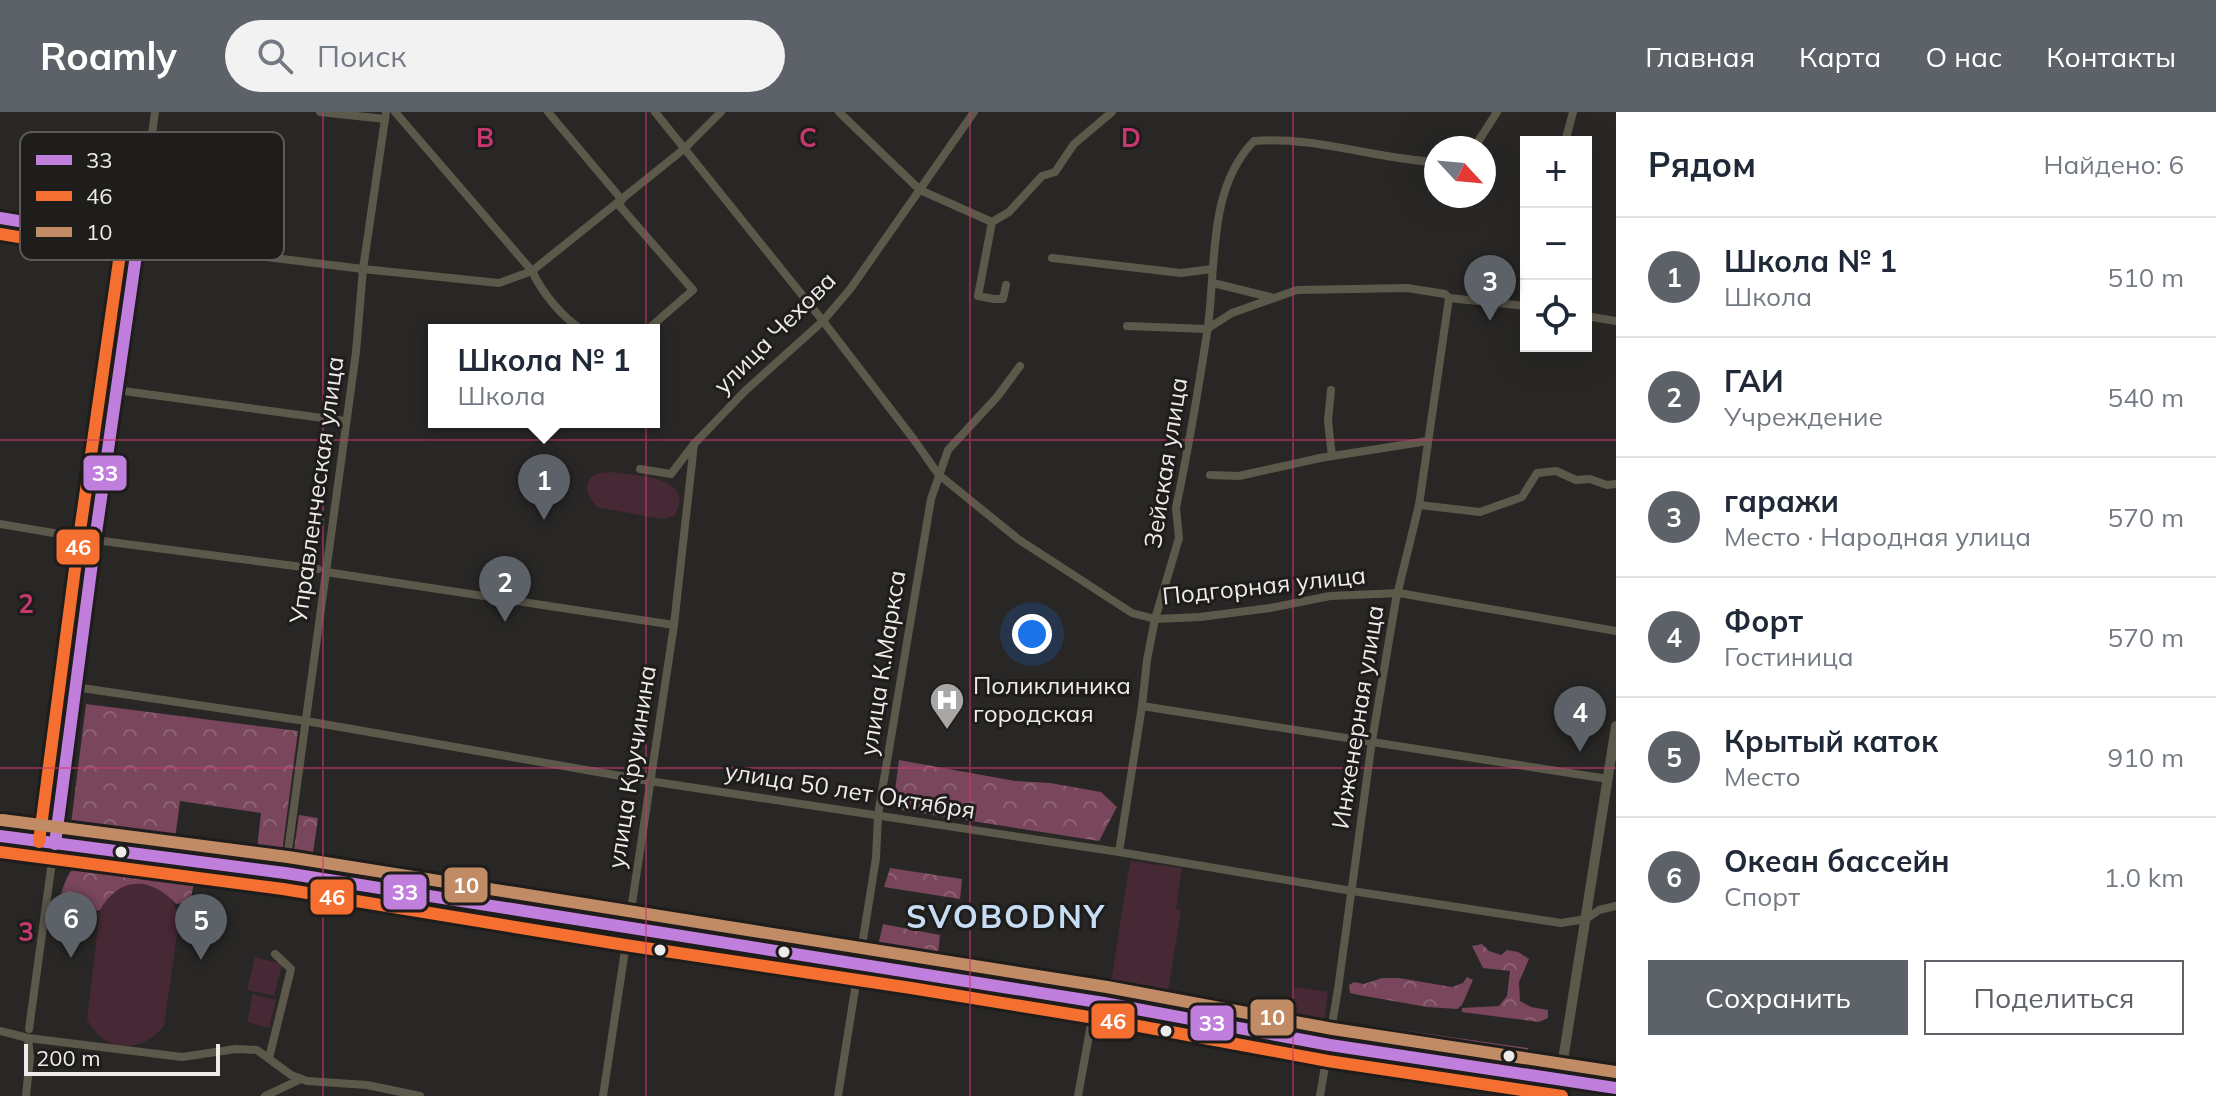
<!DOCTYPE html>
<html lang="ru">
<head>
<meta charset="utf-8">
<style>
  :root { --surface:#fff; --page:#f2f2f3; --text:#1f2937; --muted:#747a83; --line:#e0e1e3; --accent:#5d6268 }
  body { margin:0; font-family:Mulish,sans-serif; background:var(--page); color:var(--text) }
  .controls { position:absolute; right:24px; top:24px; display:grid; overflow:hidden; border-radius:0px; box-shadow:0 8px 32px #0002 }
  .controls button { width:72px; height:72px; display:grid; place-items:center; padding:0; border:0; border-bottom:2px solid var(--line); background:var(--surface); color:var(--text); font:40px sans-serif }
  .compass { position:absolute; left:1424px; top:24px; width:72px; height:72px; border-radius:50%; background:var(--surface); box-shadow:0 8px 32px #0002; rotate:116deg }
  .scale { position:absolute; left:24px; bottom:20px; width:196px; box-sizing:border-box; padding-left:8px; border:4px solid #edecea; border-top:0; font-size:22px; line-height:28px; white-space:nowrap; color:#edecea; -webkit-text-stroke:6px #1f1d1b; paint-order:stroke }
  .you { position:absolute; left:1032px; top:522px; width:28px; height:28px; margin:-20px; border:6px solid #fff; border-radius:50%; background:#1a73e8; box-shadow:0 0 0 12px #1a73e833 }
  .badge { display:grid; place-items:center; width:52px; height:52px; border-radius:50%; background:var(--accent); color:#fff; font-size:26px; font-weight:700 }
  .pin { position:absolute; translate:-50% -66px; filter:drop-shadow(0 2px 4px #0008) }
  .pin::after { content:''; position:absolute; top:42px; width:28px; height:24px; background:inherit; clip-path:polygon(0 0,100% 0,50% 100%) }
  .popup { position:absolute; left:428px; top:212px; width:232px; height:104px; box-sizing:border-box; display:grid; place-content:center; border-radius:0px; background:var(--surface); filter:drop-shadow(0 2px 6px #0005); font-size:26px; white-space:nowrap; color:var(--muted) }
  .popup b { font-size:30px; color:var(--text) }
  .popup::after { content:''; position:absolute; left:50%; top:100%; margin-left:-16px; border:16px solid transparent; border-top-color:var(--surface) }
  .list { margin:0; padding:0; list-style:none }
  h2 { display:flex; justify-content:space-between; align-items:center; height:104px; margin:0; padding:0 32px; font-size:34px }
  h2 small { font-size:26px; font-weight:400; color:var(--muted) }
  .list li { display:grid; grid-template-columns:52px 1fr auto; gap:24px; align-items:center; box-sizing:border-box; height:120px; padding:0 32px; border-top:2px solid var(--line) }
  .list b { display:block; font-size:30px; white-space:nowrap }
  .list p { margin:0; font-size:26px; white-space:nowrap; color:var(--muted) }
  .list em { font-size:26px; font-style:normal; color:var(--muted) }
  .actions { display:flex; gap:16px; padding:24px 32px }
  .actions a { flex:1; padding:18px 0; border:2px solid var(--accent); border-radius:0px; text-align:center; font-size:28px; color:var(--accent) }
  .actions .main { background:var(--accent); color:#fff }
  .icon { flex:none; width:44px; height:44px; fill:none; stroke:currentColor; stroke-width:2; stroke-linecap:round; stroke-linejoin:round }
  .map { position:relative; flex:none; width:1616px; height:984px; overflow:hidden }
  header { display:flex; align-items:center; gap:48px; box-sizing:border-box; height:112px; padding:0 40px; background:var(--accent); color:#fff }
  header strong { font-size:38px }
  nav { display:flex; gap:44px; margin-inline-start:auto; font-size:28px }
  .search { width:560px; height:72px; background:var(--page); display:flex; align-items:center; gap:20px; box-sizing:border-box; padding:0 28px; border-radius:44px; color:var(--muted); font-size:30px }
  main { display:flex }
  aside { flex:1; background:var(--surface) }
  .map>svg:first-child { display:block }
</style>
</head>
<body>
<header>
<strong>Roamly</strong>
<div class="search"><svg class="icon" aria-label="search" viewBox="0 0 24 24"><circle cx="10" cy="10" r="6"/><path d="M15 15l6 6"/></svg>Поиск</div>
<nav><a>Главная</a><a>Карта</a><a>О нас</a><a>Контакты</a></nav>
</header>
<main>
<div class="map">
<svg width="1616" height="984" viewBox="0 0 1616 984">
  <defs>
    <pattern id="forest-crowns" width="20" height="18" patternUnits="userSpaceOnUse" patternTransform="scale(2)"><rect width="20" height="18" fill="#79465b"/><path d="M2 6a3 3 0 1 1 6 0M12 15a3 3 0 1 1 6 0" fill="none" stroke="#8c6173"/></pattern>
  </defs>
  <rect width="100%" height="100%" fill="#282726"/>
  <g fill="#472835">
    <path d="M610,360C637,364 698,364 674,404L663,407L600,396C588,389 580,371 596,362C598,361 608,360 610,360Z"/>
    <path d="M1130,749L1182,756L1176,797L1181,799L1166,892L1109,883Z"/>
    <path d="M131,771C160,773 173,779 179,809L164,914C142,942 103,941 87,907L100,798C108,783 116,777 131,771Z"/>
    <path d="M255,845L282,852L274,884L247,878Z"/>
    <path d="M1295,875L1328,880L1323,916L1289,912Z"/>
    <path d="M253,882L276,888L269,916L247,910Z"/>
  </g>
  <g fill="url(#forest-crowns)">
    <path d="M86,592L298,619L281,748L256,746L261,701L180,689L174,735L70,720Z"/>
    <path d="M899,648L1015,669L1050,671L1101,680L1117,695L1099,729L901,698L894,686Z"/>
    <path d="M299,703L318,706L311,755L292,752Z"/>
    <path d="M78,751L119,753L195,766L190,790L176,792C151,764 119,764 100,798C86,803 72,801 58,795C62,778 65,763 78,751Z"/>
    <path d="M890,756L962,767L960,787L884,775Z"/>
    <path d="M883,812L940,823L937,853L876,843Z"/>
    <path d="M1482,832L1489,839L1501,843L1507,838L1518,840L1529,847L1519,870L1520,889L1531,895L1548,898V906L1539,910L1462,900V896L1499,894L1507,884L1510,859L1483,856L1472,834Z"/>
    <path d="M1467,865L1473,868L1462,893L1457,897L1427,895L1359,883L1350,881L1349,873L1354,870L1364,872L1382,866H1399L1452,875L1463,871Z"/>
    <path d="M1350,911L1528,936L1530,949L1345,924Z"/>
  </g>
  <g fill="none" stroke-linecap="round" stroke-linejoin="round">
    <g stroke="#5c594b" stroke-width="8">
      <path d="M320,0L385,7"/>
      <path d="M395,0L532,159C541,179 563,207 583,218"/>
      <path d="M548,0L622,88"/>
      <path d="M655,0L823,209L915,329L938,362L1018,427L1132,501L1155,507L1200,505L1270,496L1330,484L1399,481L1616,519"/>
      <path d="M839,0L920,78L992,110"/>
      <path d="M1565,30L1573,0"/>
      <path d="M1474,36L1497,0"/>
      <path d="M618,92L693,178L647,218"/>
      <path d="M0,106L138,129L363,157L499,171L532,159L684,37L721,0"/>
      <path d="M1052,146L1181,161L1212,157"/>
      <path d="M1213,171L1270,185"/>
      <path d="M1006,173L1003,187H994L978,184L992,110L1009,100L1042,64L1055,60L1074,32L1112,0"/>
      <path d="M1586,204L1616,209"/>
      <path d="M1127,214L1207,217L1232,201L1297,178L1407,176L1445,182L1449,186L1526,194"/>
      <path d="M116,278L345,309"/>
      <path d="M1331,278L1328,309L1332,344"/>
      <path d="M640,357L671,362L694,332L745,279L823,209L851,176L974,0"/>
      <path d="M1210,363L1239,364L1320,346L1428,329"/>
      <path d="M1419,393L1480,400L1522,385L1537,361L1556,359L1576,368L1590,367L1607,373L1616,372"/>
      <path d="M0,412L95,428L318,457"/>
      <path d="M326,460L674,513"/>
      <path d="M75,575L306,609L649,669L1119,740L1352,779L1561,811L1586,807L1599,798L1616,794"/>
      <path d="M1142,594L1608,667"/>
      <path d="M1119,740L1142,594L1147,548L1155,507L1179,426L1176,396C1188,338 1198,280 1207,221C1217,158 1206,78 1254,29C1315,24 1375,47 1436,50"/>
      <path d="M285,761L356,240L363,157L386,0"/>
      <path d="M29,917L155,0"/>
      <path d="M0,919L28,926L182,945L236,937L257,938L291,963L307,969L367,973L420,984"/>
      <path d="M269,946L291,857L275,842"/>
      <path d="M26,984L30,945L28,926"/>
      <path d="M265,984L301,967"/>
      <path d="M603,984L674,513L694,332"/>
      <path d="M838,984L876,746L878,703L931,387L948,338L997,285L1020,254"/>
      <path d="M1078,984L1095,890"/>
      <path d="M1320,984L1338,877L1372,629L1396,487L1419,393L1449,186"/>
      <path d="M1557,984L1560,967"/>
    </g>
    <path stroke="#5c594b" stroke-width="10" d="M1560,967L1616,614"/>
    <path stroke="#676453" stroke-width="11" d="M0,724L285,761L628,817L913,860L1104,891L1330,933L1616,976"/>
    <g stroke="#1f1d1b" stroke-width="18">
      <g id="bus-1">
        <path d="M0,106L138,129L95,428L55,732"/>
        <path d="M0,724L285,761L1104,891L1330,933L1616,976"/>
      </g>
    </g>
    <g stroke="#1f1d1b" stroke-width="18">
      <g id="bus-2">
        <path d="M0,122L120,142L79,426L39,730"/>
        <path d="M0,740L283,777L625,833L911,876L1101,907L1328,949L1562,984"/>
      </g>
    </g>
    <g stroke="#1f1d1b" stroke-width="18">
      <path id="bus-3" d="M2,708L288,745L1107,875L1333,917L1616,960"/>
    </g>
    <use href="#bus-1" stroke="#c07fdc" stroke-width="12"/>
    <use href="#bus-2" stroke="#f46f30" stroke-width="12"/>
    <use href="#bus-3" stroke="#c18c65" stroke-width="12"/>
  </g>
  <path fill="none" stroke="#c83870" stroke-width="2" stroke-opacity="0.55" d="M323,0V984M646,0V984M970,0V984M1293,0V984M0,328H1616M0,656H1616"/>
  <defs>
    <g id="hospital-pin" transform="scale(1.8)"><path d="M0 17L-7.5 6A9.5 9.5 0 1 1 7.5 6Z" fill="#a8a7a5" stroke="#1f1d1b"/><path d="M-5-5h3v3.5h4V-5h3V5h-3V1.5h-4V5h-3Z" fill="#fff"/></g>
  </defs>
  <g fill-rule="evenodd">
    <use href="#hospital-pin" x="947" y="588"/>
  </g>
  <g fill="#edecea" stroke="#1f1d1b" stroke-width="3">
    <circle cx="121" cy="740" r="7"/>
    <circle cx="660" cy="838" r="7"/>
    <circle cx="784" cy="840" r="7"/>
    <circle cx="1166" cy="919" r="7"/>
    <circle cx="1509" cy="944" r="7"/>
  </g>
  <g text-anchor="middle" stroke-width="6" stroke-linejoin="round" paint-order="stroke">
    <g font-size="24" fill="#edecea" stroke="#1f1d1b">
      <text transform="translate(775 221) rotate(-45)" y="8">улица Чехова</text>
      <text transform="translate(1166 351) rotate(-81)" y="8">Зейская улица</text>
      <text transform="translate(317 378) rotate(-82)" y="8">Управленческая улица</text>
      <text transform="translate(1264 474) rotate(-6)" y="8">Подгорная улица</text>
      <text transform="translate(883 551) rotate(-81)" y="8">улица К.Маркса</text>
      <text transform="translate(1358 605) rotate(-81)" y="8">Инженерная улица</text>
      <text transform="translate(632 655) rotate(-81)" y="8">улица Кручинина</text>
      <text transform="translate(850 679) rotate(9)" y="8">улица 50 лет Октября</text>
    </g>
    <g font-size="24" fill="#edecea" stroke="#1f1d1b" text-anchor="start">
      <text x="973" y="582">Поликлиника<tspan x="973" dy="28">городская</tspan></text>
    </g>
    <g font-size="32" font-weight="bold" letter-spacing="2" fill="#c7ddf4" stroke="#1f1d1b">
      <text x="1006" y="816">SVOBODNY</text>
    </g>
  </g>
  <rect x="20" y="20" width="264" height="128" rx="12" fill="#1f1d1b" stroke="#5d5b59" stroke-width="2"/>
  <rect x="36" y="43" width="36" height="10" fill="#c07fdc"/>
  <rect x="36" y="79" width="36" height="10" fill="#f46f30"/>
  <rect x="36" y="115" width="36" height="10" fill="#c18c65"/>
  <g font-size="22" fill="#edecea">
    <text x="86" y="56">33</text>
    <text x="86" y="92">46</text>
    <text x="86" y="128">10</text>
  </g>
  <g font-size="26" text-anchor="middle" font-weight="bold" fill="#c83870" stroke="#1f1d1b" stroke-width="6" stroke-linejoin="round" paint-order="stroke">
    <text x="485" y="35">B</text>
    <text x="808" y="35">C</text>
    <text x="1131" y="35">D</text>
    <text x="26" y="501">2</text>
    <text x="26" y="829">3</text>
  </g>
  <g stroke="#1f1d1b" stroke-width="3">
    <rect x="82" y="342" width="46" height="38" rx="8" fill="#c07fdc"/>
    <rect x="55" y="416" width="46" height="38" rx="8" fill="#f46f30"/>
    <rect x="443" y="754" width="46" height="38" rx="8" fill="#c18c65"/>
    <rect x="382" y="761" width="46" height="38" rx="8" fill="#c07fdc"/>
    <rect x="309" y="766" width="46" height="38" rx="8" fill="#f46f30"/>
    <rect x="1249" y="886" width="46" height="39" rx="8" fill="#c18c65"/>
    <rect x="1090" y="890" width="46" height="38" rx="8" fill="#f46f30"/>
    <rect x="1189" y="892" width="46" height="38" rx="8" fill="#c07fdc"/>
  </g>
  <g font-size="22" text-anchor="middle" font-weight="bold" fill="#fff">
    <text x="105" y="369">33</text>
    <text x="78" y="443">46</text>
    <text x="466" y="781">10</text>
    <text x="405" y="788">33</text>
    <text x="332" y="793">46</text>
    <text x="1272" y="913">10</text>
    <text x="1113" y="917">46</text>
    <text x="1212" y="919">33</text>
  </g>
</svg>
<div class="controls">
<button>+</button>
<button>−</button>
<button><svg class="icon" aria-label="locate" viewBox="0 0 24 24"><circle cx="12" cy="12" r="6"/><path d="M12 2v4M12 18v4M2 12h4M18 12h4"/></svg></button>
</div>
<svg class="compass" viewBox="-18 -18 36 36"><path d="M0-13l5 13h-10z" fill="#e53935"/><path d="M0 13l5-13h-10z" fill="#747a83"/></svg>
<div class="scale">200 m</div>
<div class="you"></div>
<div class="pin badge" style="left:544px;top:408px">1</div>
<div class="popup"><b>Школа № 1</b>Школа</div>
<div class="pin badge" style="left:505px;top:510px">2</div>
<div class="pin badge" style="left:1490px;top:209px">3</div>
<div class="pin badge" style="left:1580px;top:640px">4</div>
<div class="pin badge" style="left:201px;top:848px">5</div>
<div class="pin badge" style="left:71px;top:846px">6</div>
</div>
<aside>
<h2>Рядом<small>Найдено: 6</small></h2>
<ul class="list">
<li><span class="badge">1</span><div><b>Школа № 1</b><p>Школа</p></div><em>510 m</em></li>
<li><span class="badge">2</span><div><b>ГАИ</b><p>Учреждение</p></div><em>540 m</em></li>
<li><span class="badge">3</span><div><b>гаражи</b><p>Место · Народная улица</p></div><em>570 m</em></li>
<li><span class="badge">4</span><div><b>Форт</b><p>Гостиница</p></div><em>570 m</em></li>
<li><span class="badge">5</span><div><b>Крытый каток</b><p>Место</p></div><em>910 m</em></li>
<li><span class="badge">6</span><div><b>Океан бассейн</b><p>Спорт</p></div><em>1.0 km</em></li>
</ul>
<div class="actions"><a class="main">Сохранить</a><a>Поделиться</a></div>
</aside>
</main>
</body>
</html>
